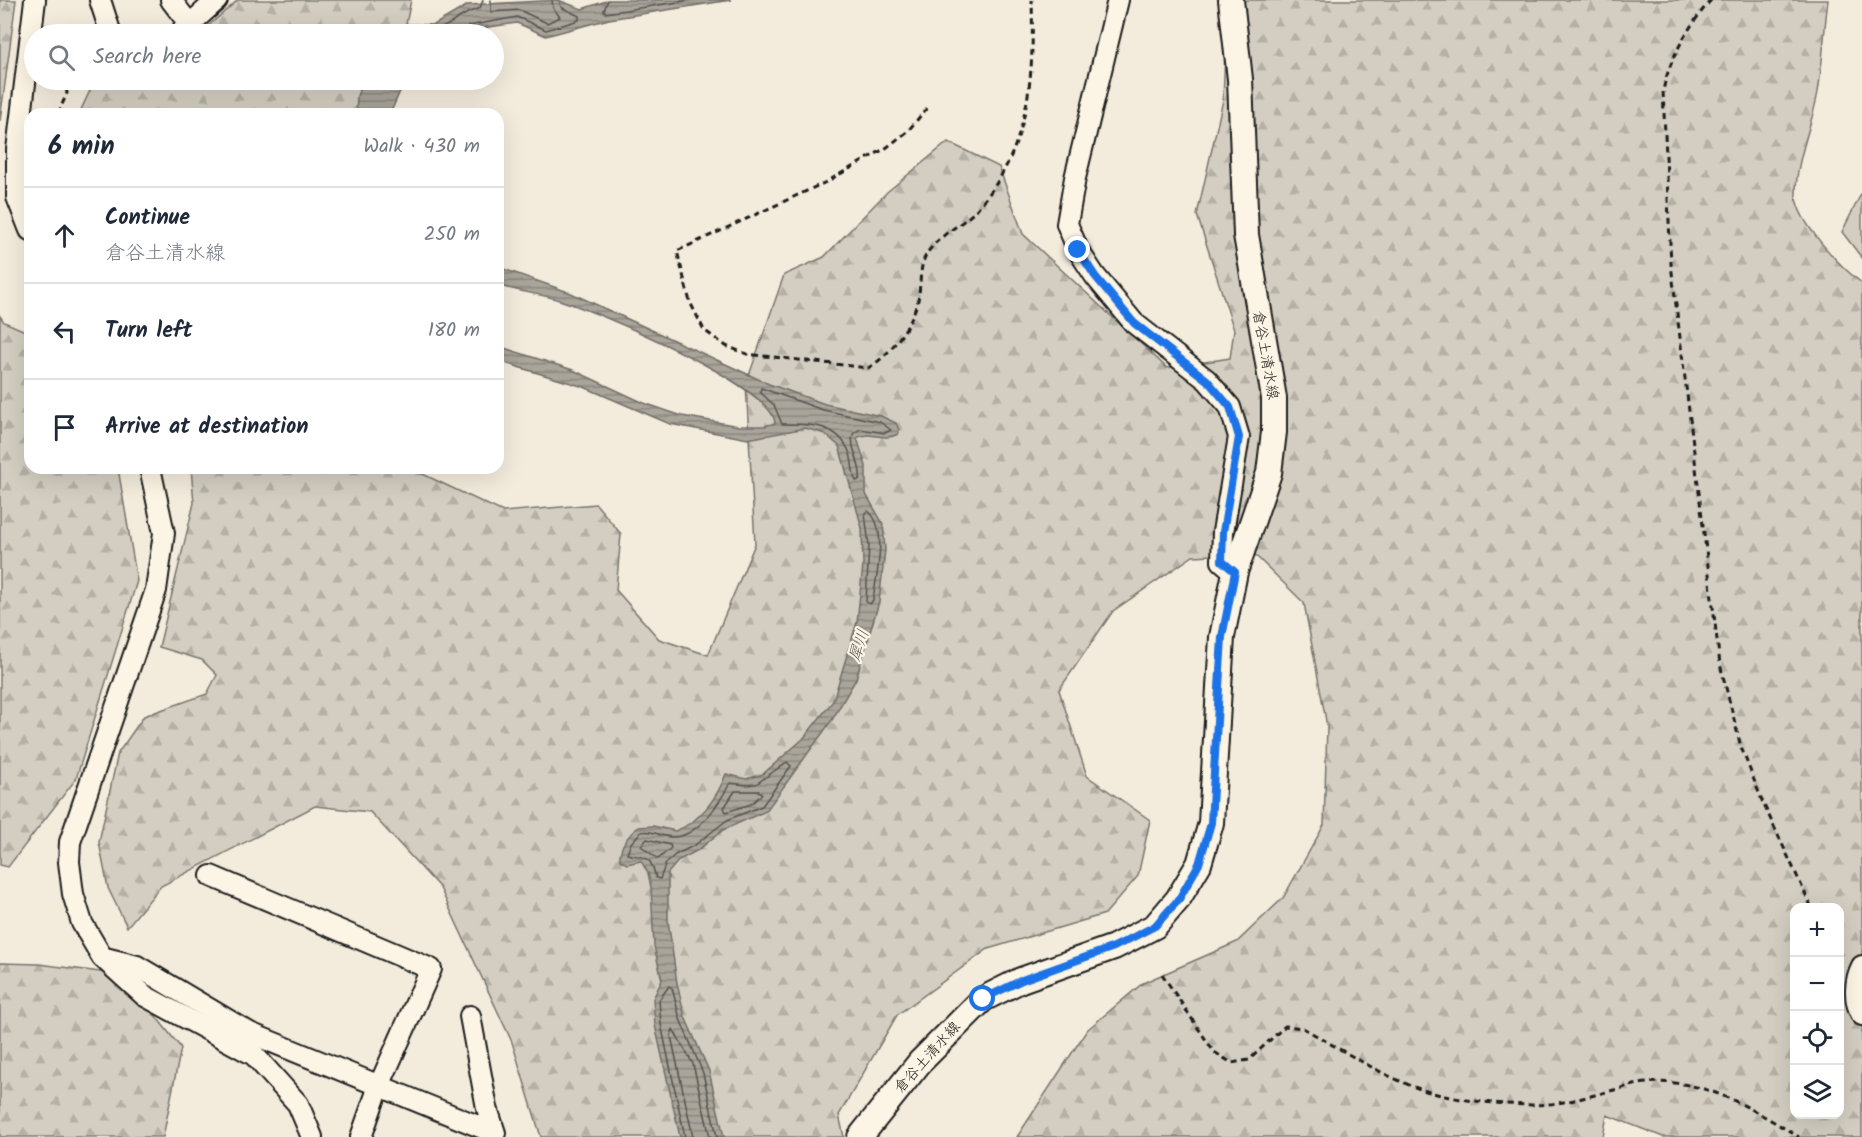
<!DOCTYPE html>
<html lang="en">
<head>
<meta charset="utf-8">
<style>
  :root { --surface:#fff; --page:#f6f6f7; --text:#1f2937; --muted:#747a83; --line:#e0e1e3 }
  body { margin:0; font-family:Kalam,"Klee One",sans-serif; background:var(--page); color:var(--text) }
  .controls { position:absolute; right:18px; bottom:18px; display:grid; overflow:hidden; border-radius:12px; box-shadow:0 6px 24px #0002 }
  .controls button { width:54px; height:54px; display:grid; place-items:center; padding:0; border:0; border-bottom:2px solid var(--line); background:var(--surface); color:var(--text); font:30px sans-serif }
  .stop { position:absolute; width:18px; height:18px; margin:-14px; border:4px solid #1a73e8; border-radius:50%; background:#fff }
  .stop.end { background:#1a73e8; border-color:#fff; box-shadow:0 2px 6px #0008 }
  .list { margin:0; padding:0; list-style:none }
  h2 { display:flex; justify-content:space-between; align-items:center; height:78px; margin:0; padding:0 24px; font-size:26px }
  h2 small { font-size:20px; font-weight:400; color:var(--muted) }
  .list li { display:grid; grid-template-columns:39px 1fr auto; gap:18px; align-items:center; box-sizing:border-box; height:96px; padding:0 24px; border-top:2px solid var(--line) }
  .list b { display:block; font-size:22px; white-space:nowrap }
  .list p { margin:0; font-size:20px; white-space:nowrap; color:var(--muted) }
  .list em { font-size:20px; font-style:normal; color:var(--muted) }
  .icon { flex:none; width:33px; height:33px; fill:none; stroke:currentColor; stroke-width:2; stroke-linecap:round; stroke-linejoin:round }
  .map { position:relative; flex:none; width:1862px; height:1137px; overflow:hidden }
  .search { position:absolute; background:var(--surface); box-shadow:0 6px 24px #0002; left:24px; top:24px; width:480px; height:66px; display:flex; align-items:center; gap:15px; box-sizing:border-box; padding:0 21px; border-radius:33px; color:var(--muted); font-size:22px }
  .panel { position:absolute; background:var(--surface); box-shadow:0 6px 24px #0002; left:24px; top:108px; width:480px; height:366px; border-radius:18px }
  .map>svg:first-child { display:block }
</style>
</head>
<body>
<div class="map">
<svg width="1862" height="1137" viewBox="0 0 1862 1137">
  <defs>
    <pattern id="forest-firs" width="22" height="20" patternUnits="userSpaceOnUse" patternTransform="scale(1.5)"><rect width="22" height="20" fill="#d3cec1"/><path d="M5 1l3.5 6h-7zM16 11l3.5 6h-7z" fill="#b5b0a5"/></pattern>
    <pattern id="water-rules" width="6" height="5" patternUnits="userSpaceOnUse" patternTransform="scale(1.5)"><rect width="6" height="5" fill="#aaa59b"/><path d="M0 2.5h6" fill="none" stroke="#8a867e"/></pattern>
  </defs>
  <rect width="100%" height="100%" fill="#f3ecdd"/>
  <filter id="ink" filterUnits="userSpaceOnUse"><feTurbulence type="fractalNoise" baseFrequency=".0167" numOctaves="2"/><feDisplacementMap in="SourceGraphic" scale="12" xChannelSelector="R" yChannelSelector="G"/><feConvolveMatrix kernelMatrix="1 2 1 2 8 2 1 2 1" color-interpolation-filters="sRGB"/></filter>
  <g filter="url(#ink)">
    <g fill="url(#forest-firs)" stroke="#78756e" stroke-width="1.5" fill-rule="evenodd">
      <path d="M0,0H16L0,121Z"/>
      <path d="M238,0H411L404,34H199Z"/>
      <path d="M1227,0H1828C1824,30 1823,62 1818,92C1812,126 1795,162 1796,196C1797,221 1842,269 1862,283V1137H1663L1607,1115L1603,1137H1017L1087,1030L1143,983L1237,942L1283,898L1324,825L1327,726L1304,603L1253,553L1193,556L1113,611L1059,690L1087,776L1150,820L1138,876L1105,914L988,949L897,1015L839,1115L844,1137H541L512,1042L440,888L370,812L315,806L161,886L127,927L108,888L99,842L118,753L144,716L207,694L217,675L202,660L159,647L194,503L191,468H410L503,512L596,504L621,534L616,590L659,639L708,655L755,544L746,384L784,275L824,257L887,192L948,142L999,167L1023,234L1167,368L1230,358L1234,330L1197,215L1223,100ZM1794,908H1840V1114H1794Z"/>
      <path d="M95,80H135L141,85L147,80H395L388,114H79Z"/>
      <path d="M0,316L4,322L30,333V468H118L137,581L76,779L8,867L0,865Z"/>
      <path d="M0,963L39,964L123,975L181,1048L163,1137H0Z"/>
    </g>
    <path fill="#d3cec1" stroke="#78756e" stroke-width="1.5" d="M1862,192V258L1842,232Z"/>
    <g fill="url(#water-rules)" stroke="#716e68" stroke-width="1.5">
      <path d="M558,0L582,9L609,0H731L609,19L546,36L517,23L489,27L462,34H391L406,24L434,25L468,5Z"/>
      <path d="M363,80H405L390,114H356L357,96Z"/>
      <path d="M498,267L571,293L769,384L825,404L881,416L896,423L899,430L898,434C884,442 869,430 857,438L866,466V494L883,524L885,550L879,602L856,679L832,720L766,811L723,830L698,850L679,860L668,873V920L677,983L685,1017L709,1071L724,1137H680L655,1025L653,999L662,980L654,946L651,887L648,873L641,861L627,864L620,860C619,846 628,836 638,827L653,826L675,831C700,822 717,798 726,774L746,779L763,774L803,739L833,701L857,622L863,565L862,528L839,446L825,434L805,428L748,439L670,424L584,387L498,361V346L573,370L644,403L682,416L739,426H765L775,423C773,386 594,310 556,299C537,293 517,292 498,285Z"/>
    </g>
    <g fill="none" stroke-linecap="round" stroke-linejoin="round">
      <g stroke="#55534f" stroke-width="1.5">
        <path d="M491,0V12L519,10L547,23L560,17L553,8L552,0"/>
        <path d="M608,0L604,10L606,13L692,0"/>
        <path d="M399,34C411,25 424,35 437,30C452,25 460,14 480,8L483,0"/>
        <path d="M463,34L468,26L517,17L546,30L579,20V16L561,7L559,0"/>
        <path d="M761,388L823,410L880,422L891,430L885,433L860,429L853,434C849,448 862,463 860,479L856,481C852,474 853,463 850,454C839,423 809,424 782,424L774,405L760,392Z"/>
        <path d="M868,511C889,527 876,577 873,600L870,604L866,602L869,545L865,514Z"/>
        <path d="M787,762L791,766L762,806L727,820L695,845L675,855L666,863L660,879L656,878C650,853 646,859 627,854L631,843L641,832C653,829 662,838 674,837C699,836 720,802 730,783L746,785L756,784Z"/>
        <path d="M735,791H759L762,794L751,804L726,812L724,808Z"/>
        <path d="M647,839L670,845L671,848L658,859L641,846Z"/>
        <path d="M685,1137L661,1024L659,1000L669,986L672,988L680,1019L703,1073L717,1137"/>
        <path d="M693,1137L671,1036L673,1029L693,1064L710,1137"/>
      </g>
      <g stroke="#1c1c1c" stroke-width="24">
        <g id="minor">
          <path d="M100,0L111,34"/>
          <path d="M171,0L190,25"/>
          <path d="M1118,0L1075,178L1067,224L1078,250L1095,276L1134,323L1207,380L1230,407L1239,437L1223,532L1222,561L1235,572"/>
          <path d="M179,34L217,0"/>
          <path d="M30,230L17,197V150L35,0"/>
          <path d="M150,468L164,533L156,590L70,842L69,862L73,894L82,923L102,957L145,996L254,1055L298,1104L312,1137"/>
          <path d="M211,876L431,969L379,1086L361,1137"/>
          <path d="M105,958L137,966L250,1033L495,1133L487,1108L470,1016"/>
          <path d="M1862,966C1855,979 1853,1001 1862,1015"/>
        </g>
      </g>
      <g stroke="#1c1c1c" stroke-width="28">
        <path id="major" d="M860,1137L920,1062L983,999L1021,980L1114,947L1155,926L1178,899L1199,864L1211,823L1222,637L1235,572L1269,473L1274,432V398L1246,235L1240,79L1231,0"/>
      </g>
      <g stroke="#1c1c1c" stroke-width="3" stroke-dasharray="6 4.5" stroke-linecap="butt">
        <path d="M1711,0C1689,25 1669,59 1663,91L1671,264L1720,664L1741,747L1763,803L1812,908"/>
        <path d="M927,108L907,132L886,148L826,182L677,251L690,302L704,330L726,346L747,354L868,368C890,356 912,324 918,300C921,286 919,267 926,255C938,235 961,226 976,210C1030,150 1034,77 1032,0"/>
        <path d="M58,114L67,93L65,80"/>
        <path d="M1162,974L1214,1052L1232,1063L1249,1060L1285,1026L1303,1028C1337,1047 1384,1077 1420,1089C1455,1101 1496,1104 1532,1105C1568,1105 1605,1091 1639,1084C1698,1074 1751,1108 1799,1137"/>
      </g>
      <use href="#minor" stroke="#fcf5e5" stroke-width="20"/>
      <use href="#major" stroke="#fcf5e5" stroke-width="24"/>
    </g>
  </g>
  <g fill="none" stroke-linecap="round" stroke-linejoin="round" filter="url(#ink)">
    <path stroke="#1a73e8" stroke-width="8" d="M983,999L1022,980L1114,947L1155,926L1179,899L1199,864L1211,823L1222,637L1235,572L1222,561L1223,532L1239,437L1230,407L1207,380L1134,323L1095,276L1078,250"/>
  </g>
  <g text-anchor="middle" stroke-width="4.5" stroke-linejoin="round" paint-order="stroke">
    <g font-size="15" fill="#1c1c1c" stroke="#fcf5e5">
      <text transform="translate(1266 355) rotate(80)" y="5">倉谷土清水線</text>
      <text transform="translate(927 1057) rotate(-48)" y="5">倉谷土清水線</text>
    </g>
    <g font-size="16" font-style="italic" fill="#55534f" stroke="#fcf5e5">
      <text transform="translate(858 645) rotate(-72)" y="6">犀川</text>
    </g>
  </g>
</svg>
<div class="controls">
<button>+</button>
<button>−</button>
<button><svg class="icon" aria-label="locate" viewBox="0 0 24 24"><circle cx="12" cy="12" r="6"/><path d="M12 2v4M12 18v4M2 12h4M18 12h4"/></svg></button>
<button><svg class="icon" aria-label="layers" viewBox="0 0 24 24"><path d="M12 4l9 5-9 5-9-5zM3 14l9 5 9-5"/></svg></button>
</div>
<div class="stop" style="left:983px;top:999px"></div>
<div class="stop end" style="left:1078px;top:250px"></div>
<div class="search"><svg class="icon" aria-label="search" viewBox="0 0 24 24"><circle cx="10" cy="10" r="6"/><path d="M15 15l6 6"/></svg>Search here</div>
<section class="panel">
<h2>6 min<small>Walk · 430 m</small></h2>
<ul class="list">
<li><svg class="icon" aria-label="ahead" viewBox="0 0 24 24"><path d="M12 20V5M6 11l6-6 6 6"/></svg><div><b>Continue</b><p>倉谷土清水線</p></div><em>250 m</em></li>
<li><svg class="icon" aria-label="left" viewBox="0 0 24 24"><path d="M17 20v-9H6M10 6l-5 5 5 5"/></svg><div><b>Turn left</b></div><em>180 m</em></li>
<li><svg class="icon" aria-label="arrive" viewBox="0 0 24 24"><path d="M6 21V4h12l-3 4 3 4H6"/></svg><div><b>Arrive at destination</b></div></li>
</ul>
</section>
</div>
</body>
</html>
